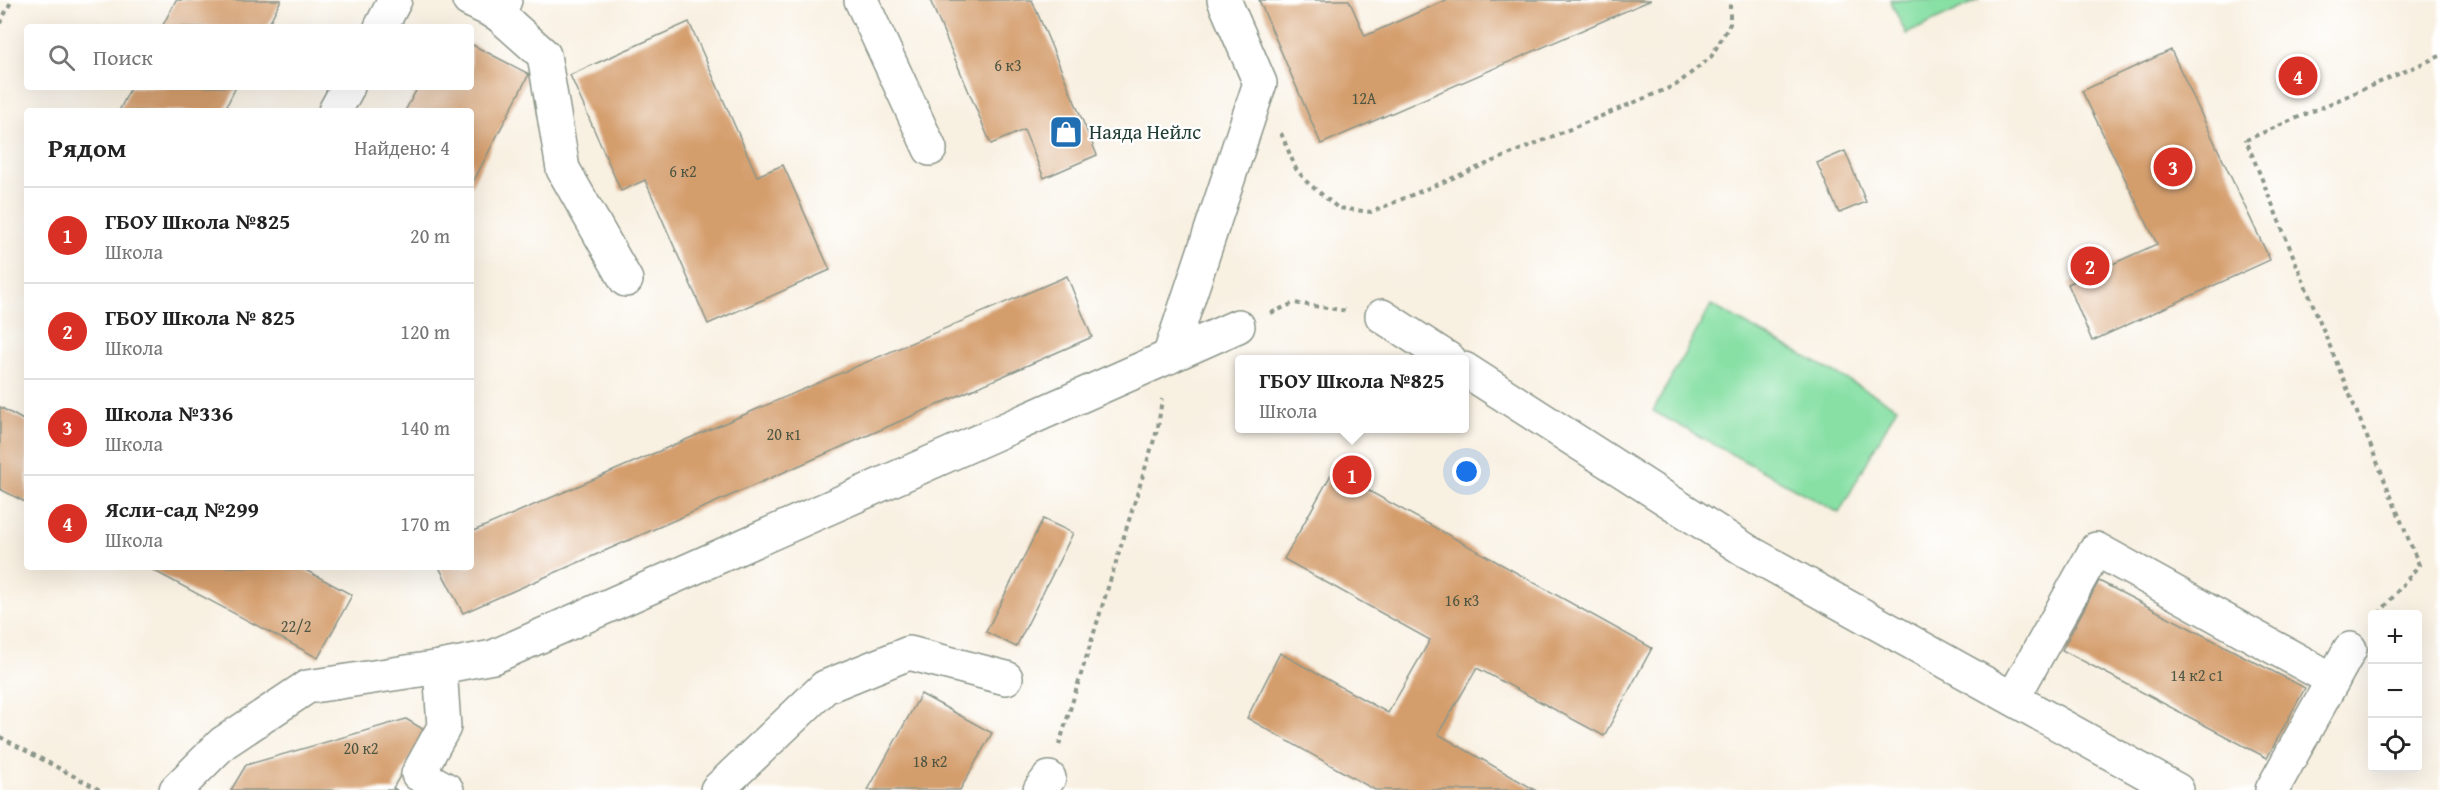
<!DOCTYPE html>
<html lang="ru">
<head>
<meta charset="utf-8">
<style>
  :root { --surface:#fff; --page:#f2f2f2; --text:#222; --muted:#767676; --line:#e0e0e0; --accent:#d93025 }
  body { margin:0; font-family:"Gentium Book Plus",serif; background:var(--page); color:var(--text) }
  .controls { position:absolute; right:18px; bottom:18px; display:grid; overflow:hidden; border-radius:6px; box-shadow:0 6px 24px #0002 }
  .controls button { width:54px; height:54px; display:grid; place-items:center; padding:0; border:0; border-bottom:2px solid var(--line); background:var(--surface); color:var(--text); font:30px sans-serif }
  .you { position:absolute; left:1467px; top:472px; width:21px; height:21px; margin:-15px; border:4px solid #fff; border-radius:50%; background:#1a73e8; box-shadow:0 0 0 9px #1a73e833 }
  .badge { display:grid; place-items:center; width:39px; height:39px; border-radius:50%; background:var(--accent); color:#fff; font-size:20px; font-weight:700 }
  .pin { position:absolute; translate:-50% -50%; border:3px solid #fff; box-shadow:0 2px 6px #0006 }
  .popup { position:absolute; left:1235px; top:355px; width:234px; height:78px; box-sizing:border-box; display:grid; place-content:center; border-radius:6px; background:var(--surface); filter:drop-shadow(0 2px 4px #0005); font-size:20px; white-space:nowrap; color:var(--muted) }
  .popup b { font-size:22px; color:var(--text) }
  .popup::after { content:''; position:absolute; left:50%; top:100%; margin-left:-12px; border:12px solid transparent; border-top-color:var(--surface) }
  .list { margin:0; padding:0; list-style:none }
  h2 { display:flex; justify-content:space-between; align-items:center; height:78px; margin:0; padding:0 24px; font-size:26px }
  h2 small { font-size:20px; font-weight:400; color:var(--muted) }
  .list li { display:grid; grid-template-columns:39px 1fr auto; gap:18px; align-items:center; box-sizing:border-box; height:96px; padding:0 24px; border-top:2px solid var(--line) }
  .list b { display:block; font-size:22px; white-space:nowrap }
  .list p { margin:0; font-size:20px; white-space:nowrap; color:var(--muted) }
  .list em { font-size:20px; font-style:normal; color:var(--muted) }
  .icon { flex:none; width:33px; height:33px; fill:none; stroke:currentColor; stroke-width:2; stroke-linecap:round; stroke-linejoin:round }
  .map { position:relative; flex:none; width:2440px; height:790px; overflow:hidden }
  .search { position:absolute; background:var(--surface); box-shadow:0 6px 24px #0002; left:24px; top:24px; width:450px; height:66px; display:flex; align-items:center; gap:15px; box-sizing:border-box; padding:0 21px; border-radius:6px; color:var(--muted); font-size:22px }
  .panel { position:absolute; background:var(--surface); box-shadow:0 6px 24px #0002; left:24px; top:108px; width:450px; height:462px; border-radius:6px }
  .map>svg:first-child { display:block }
</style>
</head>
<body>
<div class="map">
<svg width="2440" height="790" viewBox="0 0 2440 790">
  <rect width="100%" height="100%" fill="#fff"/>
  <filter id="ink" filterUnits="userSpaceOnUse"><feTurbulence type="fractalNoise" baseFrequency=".0167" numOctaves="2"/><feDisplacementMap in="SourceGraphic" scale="12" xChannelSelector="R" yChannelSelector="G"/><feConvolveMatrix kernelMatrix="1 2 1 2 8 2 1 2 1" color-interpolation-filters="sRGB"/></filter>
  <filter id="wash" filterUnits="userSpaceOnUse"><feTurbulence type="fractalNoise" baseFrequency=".008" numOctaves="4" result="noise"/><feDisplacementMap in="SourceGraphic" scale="24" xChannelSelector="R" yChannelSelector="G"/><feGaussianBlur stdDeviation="1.35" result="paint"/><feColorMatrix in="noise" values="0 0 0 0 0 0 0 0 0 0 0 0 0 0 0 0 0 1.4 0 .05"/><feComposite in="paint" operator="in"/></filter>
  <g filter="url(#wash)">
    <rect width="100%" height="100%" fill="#f8f0e1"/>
    <g fill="#88e0a5" stroke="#548e6c" stroke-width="1.5">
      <path d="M1890,0H1979L1906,34Z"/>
      <path d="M1711,305L1897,407L1839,513L1653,411Z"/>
    </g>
    <g id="blocks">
      <g fill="#d49d6c">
        <path d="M176,0H281L267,27H162Z"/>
        <path d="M930,0H1032L1097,155L1044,178L1024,130L991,144Z"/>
        <path d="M1259,0H1349L1365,36L1446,0H1651L1321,144Z"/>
        <path d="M689,22L757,176L783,165L830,270L708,324L645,180L621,191L570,75Z"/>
        <path d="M471,44L529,74L471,186V111H405L418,87H471Z"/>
        <path d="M2171,50L2270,260L2092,341L2068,284L2157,244L2082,91Z"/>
        <path d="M131,87H236L224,111H119Z"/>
        <path d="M1845,151L1866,202L1839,213L1817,163Z"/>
        <path d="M1067,276L1092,337L463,613L439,567H471V532Z"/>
        <path d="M0,407L27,422V503L0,489Z"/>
        <path d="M1333,471L1652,648L1604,736L1477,668L1438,734L1535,790H1375L1247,718L1280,653L1388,713L1430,640L1284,559Z"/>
        <path d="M1043,519L1073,533L1016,647L986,632Z"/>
        <path d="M147,567H300L352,595L318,658Z"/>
        <path d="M2099,581L2305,688L2267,758L2062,650Z"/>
        <path d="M921,694L992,733L960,790H868Z"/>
        <path d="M406,719L426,731L393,788L397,790H231L246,765Z"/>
      </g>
    </g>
  </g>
  <g filter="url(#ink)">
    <use href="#blocks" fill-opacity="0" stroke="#8c968a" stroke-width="1.5"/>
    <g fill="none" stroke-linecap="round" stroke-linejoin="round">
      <g stroke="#8c968a" stroke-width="36">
        <g id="minor">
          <path d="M469,0L498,14L505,0"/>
          <path d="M861,0L930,149"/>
          <path d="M498,14L544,55L563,169L626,280"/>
          <path d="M381,27L395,0"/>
          <path d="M335,111L348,87"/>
          <path d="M1382,316L1450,360"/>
          <path d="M1169,357L1260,83L1224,0"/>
          <path d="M1464,369L1747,551L2177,790"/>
          <path d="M440,667L444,727L418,774L447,790"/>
          <path d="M2013,698L2096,549L2333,680"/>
          <path d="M176,790L223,743L307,687L440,667L493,657L1238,326"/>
          <path d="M717,790L825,687L909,653L1006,678"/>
          <path d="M1040,790L1049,778"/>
          <path d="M2272,790L2350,649"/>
        </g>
      </g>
      <g stroke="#8c968a" stroke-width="4" stroke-dasharray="4.5 4.5" stroke-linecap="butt">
        <path d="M0,23L12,0"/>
        <path d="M1281,133L1296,169L1307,182L1338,208L1371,212L1676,85L1711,57L1730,24V0"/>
        <path d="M1271,313L1294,303L1348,311"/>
        <path d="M2379,614L2419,565L2246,140L2440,56"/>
        <path d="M0,737L100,790"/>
        <path d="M1059,745L1158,427L1162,399"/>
      </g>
      <use href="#minor" stroke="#fff" stroke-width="33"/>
    </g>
  </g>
  <defs>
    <g id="shop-square" transform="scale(1.725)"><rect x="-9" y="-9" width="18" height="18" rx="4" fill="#1f6fb2" stroke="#fff"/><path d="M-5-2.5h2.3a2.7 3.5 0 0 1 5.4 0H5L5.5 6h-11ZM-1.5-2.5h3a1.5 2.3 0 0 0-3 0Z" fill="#fff"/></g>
  </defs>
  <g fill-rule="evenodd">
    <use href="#shop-square" x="1066" y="132"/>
  </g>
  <g text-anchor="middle" stroke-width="4.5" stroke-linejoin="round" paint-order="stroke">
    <g font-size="16" fill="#4c5542">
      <text x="1008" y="71">6 к3</text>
      <text x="1364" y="104">12А</text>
      <text x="683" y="177">6 к2</text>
      <text x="784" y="440">20 к1</text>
      <text x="1462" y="606">16 к3</text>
      <text x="296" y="632">22/2</text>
      <text x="2197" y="681">14 к2 с1</text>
      <text x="361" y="754">20 к2</text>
      <text x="930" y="767">18 к2</text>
    </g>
    <g font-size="20" fill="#1f3d34" stroke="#fff" text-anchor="start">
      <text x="1089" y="139">Наяда Нейлс</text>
    </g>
  </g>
</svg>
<div class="controls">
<button>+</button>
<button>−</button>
<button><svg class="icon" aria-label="locate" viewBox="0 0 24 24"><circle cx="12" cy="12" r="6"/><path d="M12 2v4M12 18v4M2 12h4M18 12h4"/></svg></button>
</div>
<div class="you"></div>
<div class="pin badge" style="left:1352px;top:475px">1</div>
<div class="popup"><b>ГБОУ Школа №825</b>Школа</div>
<div class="pin badge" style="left:2090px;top:266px">2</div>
<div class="pin badge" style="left:2173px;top:167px">3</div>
<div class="pin badge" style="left:2298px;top:76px">4</div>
<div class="search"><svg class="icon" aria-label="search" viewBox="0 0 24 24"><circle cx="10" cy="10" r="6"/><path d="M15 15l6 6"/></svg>Поиск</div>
<section class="panel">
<h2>Рядом<small>Найдено: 4</small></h2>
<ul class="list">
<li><span class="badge">1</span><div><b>ГБОУ Школа №825</b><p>Школа</p></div><em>20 m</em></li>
<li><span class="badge">2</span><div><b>ГБОУ Школа № 825</b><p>Школа</p></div><em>120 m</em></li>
<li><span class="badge">3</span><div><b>Школа №336</b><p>Школа</p></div><em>140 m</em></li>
<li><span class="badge">4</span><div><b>Ясли-сад №299</b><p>Школа</p></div><em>170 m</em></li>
</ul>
</section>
</div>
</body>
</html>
